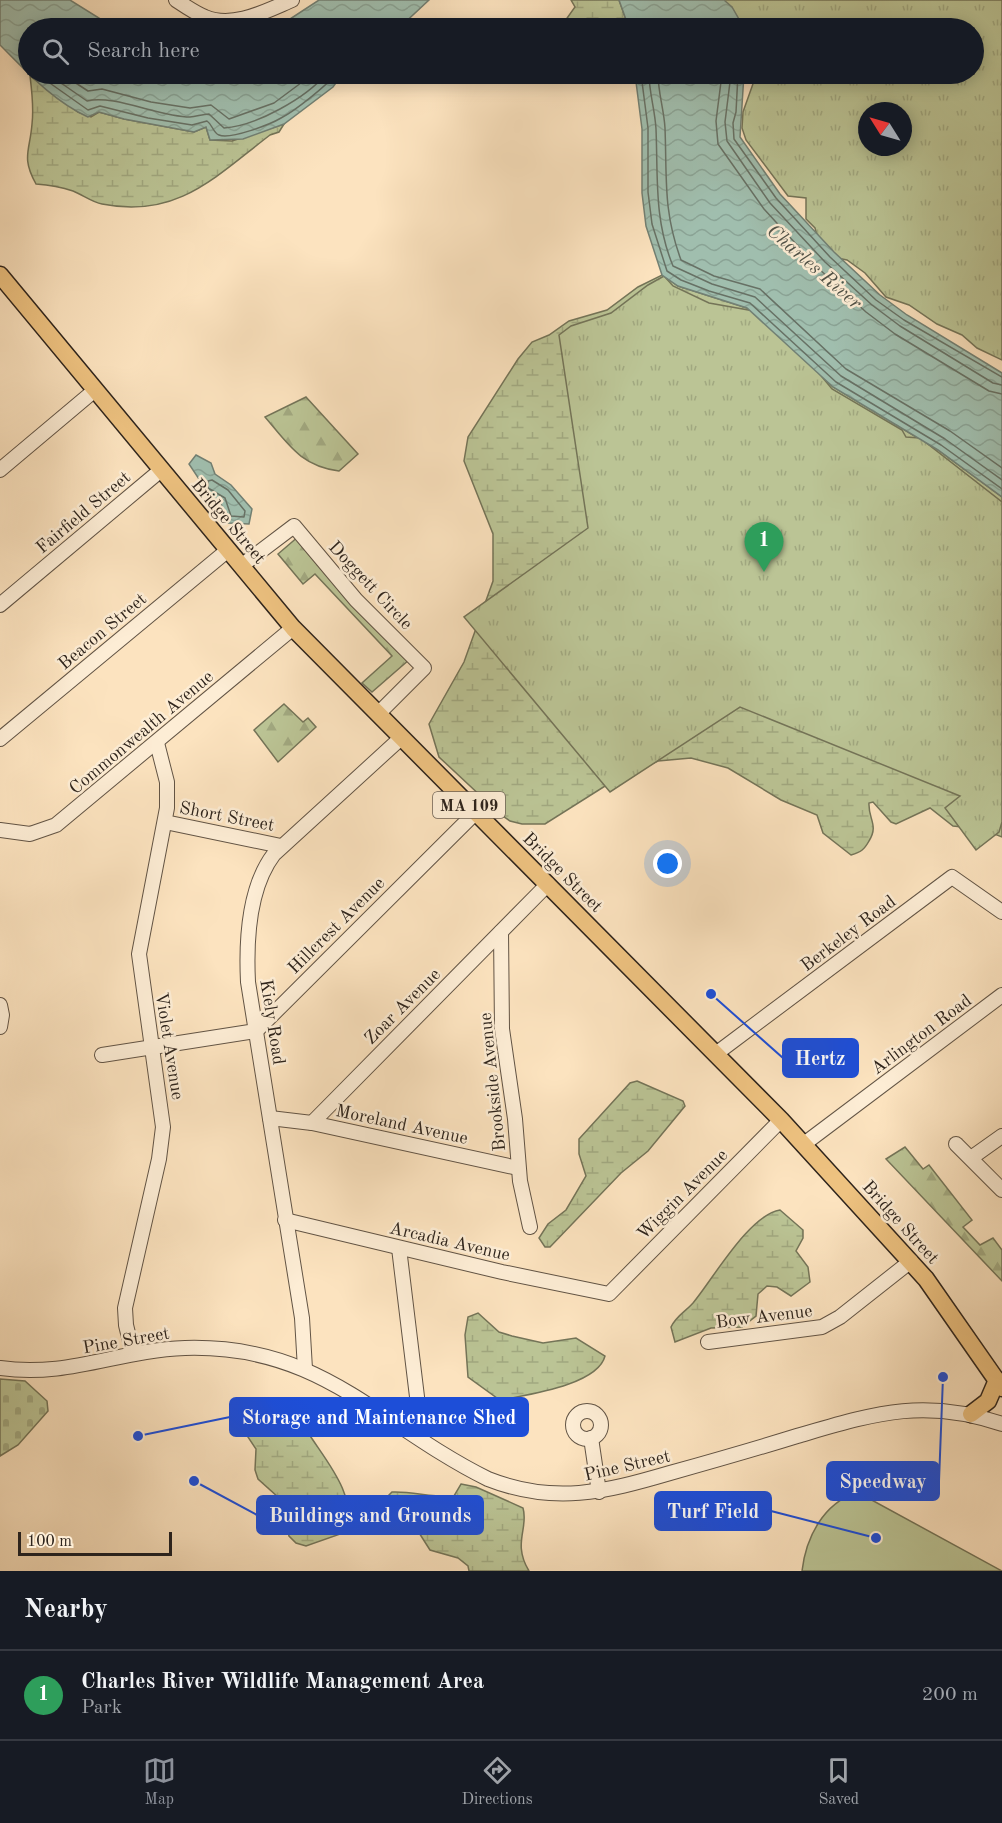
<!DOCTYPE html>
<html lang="en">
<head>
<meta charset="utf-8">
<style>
  :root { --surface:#171b24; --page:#242831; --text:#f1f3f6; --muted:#9ea1a6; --line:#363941; --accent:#8c9099 }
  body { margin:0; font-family:"Old Standard TT",serif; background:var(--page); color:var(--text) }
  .compass { position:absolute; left:858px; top:102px; width:54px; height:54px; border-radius:50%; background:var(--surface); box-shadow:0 3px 15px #0003; rotate:307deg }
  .scale { position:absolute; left:18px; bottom:15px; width:154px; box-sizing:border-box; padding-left:6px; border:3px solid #2e241c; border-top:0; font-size:16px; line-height:21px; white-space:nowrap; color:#2e241c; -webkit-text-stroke:4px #fdedd5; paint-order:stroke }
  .you { position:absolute; left:668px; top:864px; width:21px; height:21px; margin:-15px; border:4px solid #fff; border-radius:50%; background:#1a73e8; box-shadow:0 0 0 9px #1a73e833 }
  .badge { display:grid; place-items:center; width:39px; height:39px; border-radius:50%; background:var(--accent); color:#fff; font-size:20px; font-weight:700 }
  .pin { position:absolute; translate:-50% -50px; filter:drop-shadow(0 2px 3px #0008) }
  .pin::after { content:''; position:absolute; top:32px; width:21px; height:18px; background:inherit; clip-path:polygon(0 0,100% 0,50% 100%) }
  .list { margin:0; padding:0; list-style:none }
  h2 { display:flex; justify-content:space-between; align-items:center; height:78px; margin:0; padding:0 24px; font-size:26px }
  h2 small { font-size:20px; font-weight:400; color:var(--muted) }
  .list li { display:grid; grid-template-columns:39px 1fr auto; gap:18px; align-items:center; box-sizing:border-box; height:90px; padding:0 24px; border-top:2px solid var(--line) }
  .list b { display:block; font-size:22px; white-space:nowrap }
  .list p { margin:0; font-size:20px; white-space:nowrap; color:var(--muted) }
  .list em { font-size:20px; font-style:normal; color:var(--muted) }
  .icon { flex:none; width:33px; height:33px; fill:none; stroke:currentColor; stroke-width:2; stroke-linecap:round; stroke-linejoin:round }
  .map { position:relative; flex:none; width:1002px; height:1571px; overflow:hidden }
  .search { position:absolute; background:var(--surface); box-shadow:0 3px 15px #0003; left:18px; right:18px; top:18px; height:66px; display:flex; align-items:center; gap:15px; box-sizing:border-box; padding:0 21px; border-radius:33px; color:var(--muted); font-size:22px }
  .sheet { height:168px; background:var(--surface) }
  nav { display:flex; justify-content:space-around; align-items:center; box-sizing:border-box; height:84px; border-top:2px solid var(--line); background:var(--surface); font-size:16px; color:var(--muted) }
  nav a { display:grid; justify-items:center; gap:3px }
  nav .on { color:var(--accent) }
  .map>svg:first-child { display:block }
</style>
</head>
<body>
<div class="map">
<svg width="1002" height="1571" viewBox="0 0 1002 1571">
  <defs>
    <pattern id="forest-firs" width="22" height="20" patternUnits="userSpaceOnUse" patternTransform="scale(1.5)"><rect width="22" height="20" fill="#bbc495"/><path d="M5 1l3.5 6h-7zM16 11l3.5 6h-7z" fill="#a1a880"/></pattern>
    <pattern id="wetland-marsh" width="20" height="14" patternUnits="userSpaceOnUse" patternTransform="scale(1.5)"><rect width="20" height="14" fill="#bbc495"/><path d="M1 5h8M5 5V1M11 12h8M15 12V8" fill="none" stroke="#a1a880"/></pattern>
    <pattern id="cemetery-stones" width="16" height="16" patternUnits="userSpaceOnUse" patternTransform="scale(1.5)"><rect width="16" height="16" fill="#bbc495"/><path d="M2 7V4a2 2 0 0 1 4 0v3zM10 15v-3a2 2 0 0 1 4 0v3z" fill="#a1a880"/></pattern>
    <pattern id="park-tufts" width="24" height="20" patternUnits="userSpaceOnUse" patternTransform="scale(1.5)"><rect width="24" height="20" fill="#bbc495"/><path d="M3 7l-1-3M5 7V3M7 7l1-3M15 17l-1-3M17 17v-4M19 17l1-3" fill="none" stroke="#a1a880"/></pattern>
    <pattern id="water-waves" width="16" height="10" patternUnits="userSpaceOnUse" patternTransform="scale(1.5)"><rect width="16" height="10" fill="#a0beae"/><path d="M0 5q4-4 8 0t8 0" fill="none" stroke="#8aa395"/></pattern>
  </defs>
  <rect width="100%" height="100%" fill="#fce3bf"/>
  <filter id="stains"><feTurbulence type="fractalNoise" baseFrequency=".00333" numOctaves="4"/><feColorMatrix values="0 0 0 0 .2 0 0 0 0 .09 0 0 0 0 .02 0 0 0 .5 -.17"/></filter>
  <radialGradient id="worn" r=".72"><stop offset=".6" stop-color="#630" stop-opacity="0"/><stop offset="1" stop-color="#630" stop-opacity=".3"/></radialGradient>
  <path fill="#bbc495" stroke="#747458" stroke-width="1.5" d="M857,1492L1002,1571H802C806,1537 823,1504 857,1492Z"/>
  <g fill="url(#forest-firs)" stroke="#747458" stroke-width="1.5">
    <path d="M306,397L358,454L339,471C301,466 289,445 265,417Z"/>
    <path d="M299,536L410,659L372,692L362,683L392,656L315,574L303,584L278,554Z"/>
    <path d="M284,704L303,722L308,718L316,727L278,762L254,730Z"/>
    <path d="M905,1147L923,1169L929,1165L972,1220L963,1227L980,1245L993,1238L1002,1250V1281L886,1159Z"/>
  </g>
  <g fill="url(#wetland-marsh)" stroke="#747458" stroke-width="1.5">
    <path d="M571,0H619L629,28H560L575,7Z"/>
    <path d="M30,76L78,112L91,117L99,112L124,119L194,132L206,127L210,140L232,141L284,124L279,132L270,135C215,177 177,219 102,204C92,202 83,195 73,191C61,187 49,185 36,184C21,157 30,151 32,124C34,107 32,92 30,76Z"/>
    <path d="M662,275L678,286L747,308L833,387L938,450L1002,497V837L982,829L953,826L930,808L896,824L891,822L873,802L869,803C868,819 879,825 869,841C864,850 861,852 851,855L823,833L817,815L781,800L728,768L691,758L658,761L643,768L613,781L545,824H522L510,821L500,814L439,757L429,724L464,662L493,581V534L464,461L468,437L518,359L532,342L549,335L569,321L607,310L638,287Z"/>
    <path d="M637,1081L683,1101L685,1106L648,1151L621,1173L550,1247H545L539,1238L548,1224L566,1210L586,1176L579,1154V1139L630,1083Z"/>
    <path d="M780,1210L803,1230V1238L796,1251L808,1267L810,1282L791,1296L777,1287L767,1286L758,1294L756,1316L742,1327L711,1328L675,1342L671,1327C676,1316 685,1312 693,1303C713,1279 749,1215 780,1210Z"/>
    <path d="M478,1313L499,1332L512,1336L543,1343L576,1338L605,1356C598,1384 532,1394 507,1399L497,1398L468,1377L465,1335L468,1317Z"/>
    <path d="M244,1410C264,1412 291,1418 307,1431C325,1460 358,1495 346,1532L306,1546L296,1543L289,1536L279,1498L258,1479L255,1470L256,1449L238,1422V1417Z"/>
    <path d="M461,1484L476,1487L523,1508C529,1528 512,1543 529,1571H469L468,1566L458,1558L430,1550L416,1528L395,1521V1510L384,1500L392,1492C413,1491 433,1498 454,1496Z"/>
  </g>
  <path fill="url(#cemetery-stones)" stroke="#747458" stroke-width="1.5" d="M0,1379L25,1381L47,1401L48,1411L18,1445L0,1456Z"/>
  <g fill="url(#park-tufts)" stroke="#747458" stroke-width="1.5" fill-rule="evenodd">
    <path d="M723,0H1002V360L977,348L962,335L937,324L909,305L886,297L865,273L847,260L837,258L818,239L815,228L806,219V198L788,196L746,140L742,128L743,112L754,81L753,74H974V28H742ZM867,111H903V147H867Z"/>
    <path d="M664,276L673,286L709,303L754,311L808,360L832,389L902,430L906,437L920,438L1002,502V822L999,832L976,850L945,808L960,796L740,707L610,792L464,617L588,528L559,335L571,326L611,313L648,285Z"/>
  </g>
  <g fill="url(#water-waves)" stroke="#728074" stroke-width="1.5">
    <path d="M0,0H70L115,28H28V74H351L341,76L333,87L284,124L243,139L210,140L206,127L194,132L124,119L99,112L88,117C53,101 27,72 0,45Z"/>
    <path d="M319,0H429L399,28H268L287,21Z"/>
    <path d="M619,0H724L732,7L744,28H629Z"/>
    <path d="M635,74H744L740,137L780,194L834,252L880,295L907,315L1002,373V497L938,450L833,387L747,308L678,286L662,275L646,226L642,193V129Z"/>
    <path d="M196,455L211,463L215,474L231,485L252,509L249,524L228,523L220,501L212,500L202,491L201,482L189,464Z"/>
  </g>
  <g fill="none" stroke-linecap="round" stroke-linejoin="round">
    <g stroke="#677165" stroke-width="1.5">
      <path d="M37,74L88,110L100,106L148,118L192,125L207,121C213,125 213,133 219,135C230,140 271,124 281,118C295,111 326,86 336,74"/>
      <path d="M48,74L87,101C113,94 160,117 190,117C196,117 202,114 209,114L224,128C256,126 306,98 326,74"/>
      <path d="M62,74L88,91L102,89L151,102L190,108L211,105L229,119L274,103L313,74"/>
      <path d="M641,74L648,128V192L652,224L667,271L681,280L709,291L750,303L836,382L941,445L1002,489"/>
      <path d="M649,74C649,92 655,110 656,129C658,177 654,220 673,266L712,284L755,297L841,376L945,439L1002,480"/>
      <path d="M658,74C658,92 664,110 665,128C667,179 663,211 681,260L714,276L760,289L846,369L950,431L1002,468"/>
      <path d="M722,74L716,121L718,144L764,209L818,268L866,312L895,334L989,391L1002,394"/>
      <path d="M731,74L725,122L727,141L770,203L825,262L872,305L900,326L993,383L1002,385"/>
      <path d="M738,74L736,112L733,123L734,139L776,198L830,257L876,300L904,320L1002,377"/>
      <path d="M212,480L228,490L245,511L244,517L231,516L225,498L208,488V481Z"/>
    </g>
    <g stroke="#625445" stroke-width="16">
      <g id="minor">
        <path d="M176,0C185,6 195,13 205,17C233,29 266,11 292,0"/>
        <path d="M0,470L95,390"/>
        <path d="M241,566L294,526L356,600L424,668L378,714"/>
        <path d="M0,605L161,470"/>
        <path d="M0,739L228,550"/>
        <path d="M165,822L281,846"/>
        <path d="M0,830L30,834L56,825L293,628"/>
        <path d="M501,932L502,1029L515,1119L520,1181L530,1227"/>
        <path d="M0,1005L2,1015L0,1027"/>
        <path d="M717,1053L952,877L1002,912"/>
        <path d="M102,1055L256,1031L476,812"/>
        <path d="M270,1118L312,1123L548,884"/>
        <path d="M312,1123L518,1168"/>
        <path d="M804,1144L1002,995"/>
        <path d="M956,1144L1002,1190"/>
        <path d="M971,1158L1002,1136"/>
        <path d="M285,1220L502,1272L609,1294L781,1120"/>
        <path d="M399,1248L418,1405L411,1432"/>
        <path d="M708,1342L822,1327L840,1317L911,1261"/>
        <path d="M133,1354L126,1325L125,1308L159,1159L163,1127L139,954L167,808V782L157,743"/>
        <path d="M0,1368C68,1378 119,1350 185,1348C322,1344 377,1424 488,1479C554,1505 605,1492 670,1473C713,1461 755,1449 797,1436C873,1414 923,1397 1002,1424"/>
        <path d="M305,1369L302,1318L248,982C246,941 248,888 274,854L401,738"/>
        <circle cx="587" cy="1425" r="14"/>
        <path d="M591,1438L599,1492"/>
      </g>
    </g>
    <g stroke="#2e241c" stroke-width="19">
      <g id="major">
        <path d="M0,275L293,628L781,1120L926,1279L1002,1388"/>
        <path d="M971,1414L988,1401L997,1380"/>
      </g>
    </g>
    <use href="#minor" stroke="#fdedd5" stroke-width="14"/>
    <use href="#major" stroke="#eec280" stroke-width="16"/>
  </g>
  <g text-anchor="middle" stroke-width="5" stroke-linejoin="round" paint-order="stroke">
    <rect fill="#fdedd5" stroke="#6c6054" stroke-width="1.5" x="433" y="792" width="72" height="26" rx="4.5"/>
    <g font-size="16" font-weight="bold" fill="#2e241c">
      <text x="469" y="811">MA 109</text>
    </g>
    <g font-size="18" fill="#2e241c" stroke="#fdedd5">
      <text transform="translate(83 512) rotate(-40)" y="6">Fairfield Street</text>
      <text transform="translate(229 521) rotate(50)" y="6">Bridge Street</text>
      <text transform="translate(371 585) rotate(47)" y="6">Doggett Circle</text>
      <text transform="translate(102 631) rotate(-40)" y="6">Beacon Street</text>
      <text transform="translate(141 732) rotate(-40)" y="6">Commonwealth Avenue</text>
      <text transform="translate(227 816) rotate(11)" y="6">Short Street</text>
      <text transform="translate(563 872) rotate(45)" y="6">Bridge Street</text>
      <text transform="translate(336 925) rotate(-45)" y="6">Hillcrest Avenue</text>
      <text transform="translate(848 933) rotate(-37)" y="6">Berkeley Road</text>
      <text transform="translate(402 1006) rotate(-45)" y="6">Zoar Avenue</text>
      <text transform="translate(273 1022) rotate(81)" y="6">Kiely Road</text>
      <text transform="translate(921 1034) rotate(-37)" y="6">Arlington Road</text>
      <text transform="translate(170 1046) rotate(81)" y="6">Violet Avenue</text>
      <text transform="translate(492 1082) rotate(-96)" y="6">Brookside Avenue</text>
      <text transform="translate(402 1124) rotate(12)" y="6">Moreland Avenue</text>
      <text transform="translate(682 1194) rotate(-45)" y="6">Wiggin Avenue</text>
      <text transform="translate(901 1222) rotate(48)" y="6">Bridge Street</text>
      <text transform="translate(450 1241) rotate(13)" y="6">Arcadia Avenue</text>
      <text transform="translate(764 1316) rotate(-7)" y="6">Bow Avenue</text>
      <text transform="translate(126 1340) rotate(-10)" y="6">Pine Street</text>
      <text transform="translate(627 1465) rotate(-13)" y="6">Pine Street</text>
    </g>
    <g font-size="20" font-style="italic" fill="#505248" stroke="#fdedd5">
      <text transform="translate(815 266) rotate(41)" y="7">Charles River</text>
    </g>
  </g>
  <path fill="none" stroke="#1d4ed8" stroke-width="2" d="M711 994L783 1058M138 1436L230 1417M943 1377L939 1481M876 1538L771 1511M194 1481L257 1515"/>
  <g fill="#1d4ed8" stroke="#fdedd5" stroke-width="2">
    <circle cx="711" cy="994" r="6"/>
    <circle cx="138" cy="1436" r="6"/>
    <circle cx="943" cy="1377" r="6"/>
    <circle cx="876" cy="1538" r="6"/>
    <circle cx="194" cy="1481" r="6"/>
  </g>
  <g fill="#1d4ed8" stroke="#1d4ed8" stroke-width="2">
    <rect x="783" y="1039" width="75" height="38" rx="6"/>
    <rect x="230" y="1398" width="298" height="38" rx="6"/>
    <rect x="827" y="1462" width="112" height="38" rx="6"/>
    <rect x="655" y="1492" width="116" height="38" rx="6"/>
    <rect x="257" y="1496" width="226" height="38" rx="6"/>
  </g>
  <g font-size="20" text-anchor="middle" font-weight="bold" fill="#fff">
    <text x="820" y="1065">Hertz</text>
    <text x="379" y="1424">Storage and Maintenance Shed</text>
    <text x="883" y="1488">Speedway</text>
    <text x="713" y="1518">Turf Field</text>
    <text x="370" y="1522">Buildings and Grounds</text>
  </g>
  <rect width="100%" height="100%" filter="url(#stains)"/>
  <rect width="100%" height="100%" fill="url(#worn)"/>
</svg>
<svg class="compass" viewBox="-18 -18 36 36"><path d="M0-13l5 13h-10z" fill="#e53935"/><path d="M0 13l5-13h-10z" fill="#9ea1a6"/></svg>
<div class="scale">100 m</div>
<div class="you"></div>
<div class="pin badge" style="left:764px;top:572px;background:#2e9e5b">1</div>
<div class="search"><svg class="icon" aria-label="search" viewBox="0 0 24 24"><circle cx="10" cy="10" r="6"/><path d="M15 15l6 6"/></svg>Search here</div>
</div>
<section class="sheet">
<h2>Nearby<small></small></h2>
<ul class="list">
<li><span class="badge" style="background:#2e9e5b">1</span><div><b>Charles River Wildlife Management Area</b><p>Park</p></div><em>200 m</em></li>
</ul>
</section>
<nav>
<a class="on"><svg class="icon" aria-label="map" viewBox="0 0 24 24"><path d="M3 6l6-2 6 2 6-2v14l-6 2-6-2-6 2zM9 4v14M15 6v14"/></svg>Map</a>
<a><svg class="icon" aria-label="directions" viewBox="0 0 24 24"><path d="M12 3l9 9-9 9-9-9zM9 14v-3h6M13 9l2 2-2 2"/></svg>Directions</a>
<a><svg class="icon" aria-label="saved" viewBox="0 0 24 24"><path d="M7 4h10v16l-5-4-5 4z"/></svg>Saved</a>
</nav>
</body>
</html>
